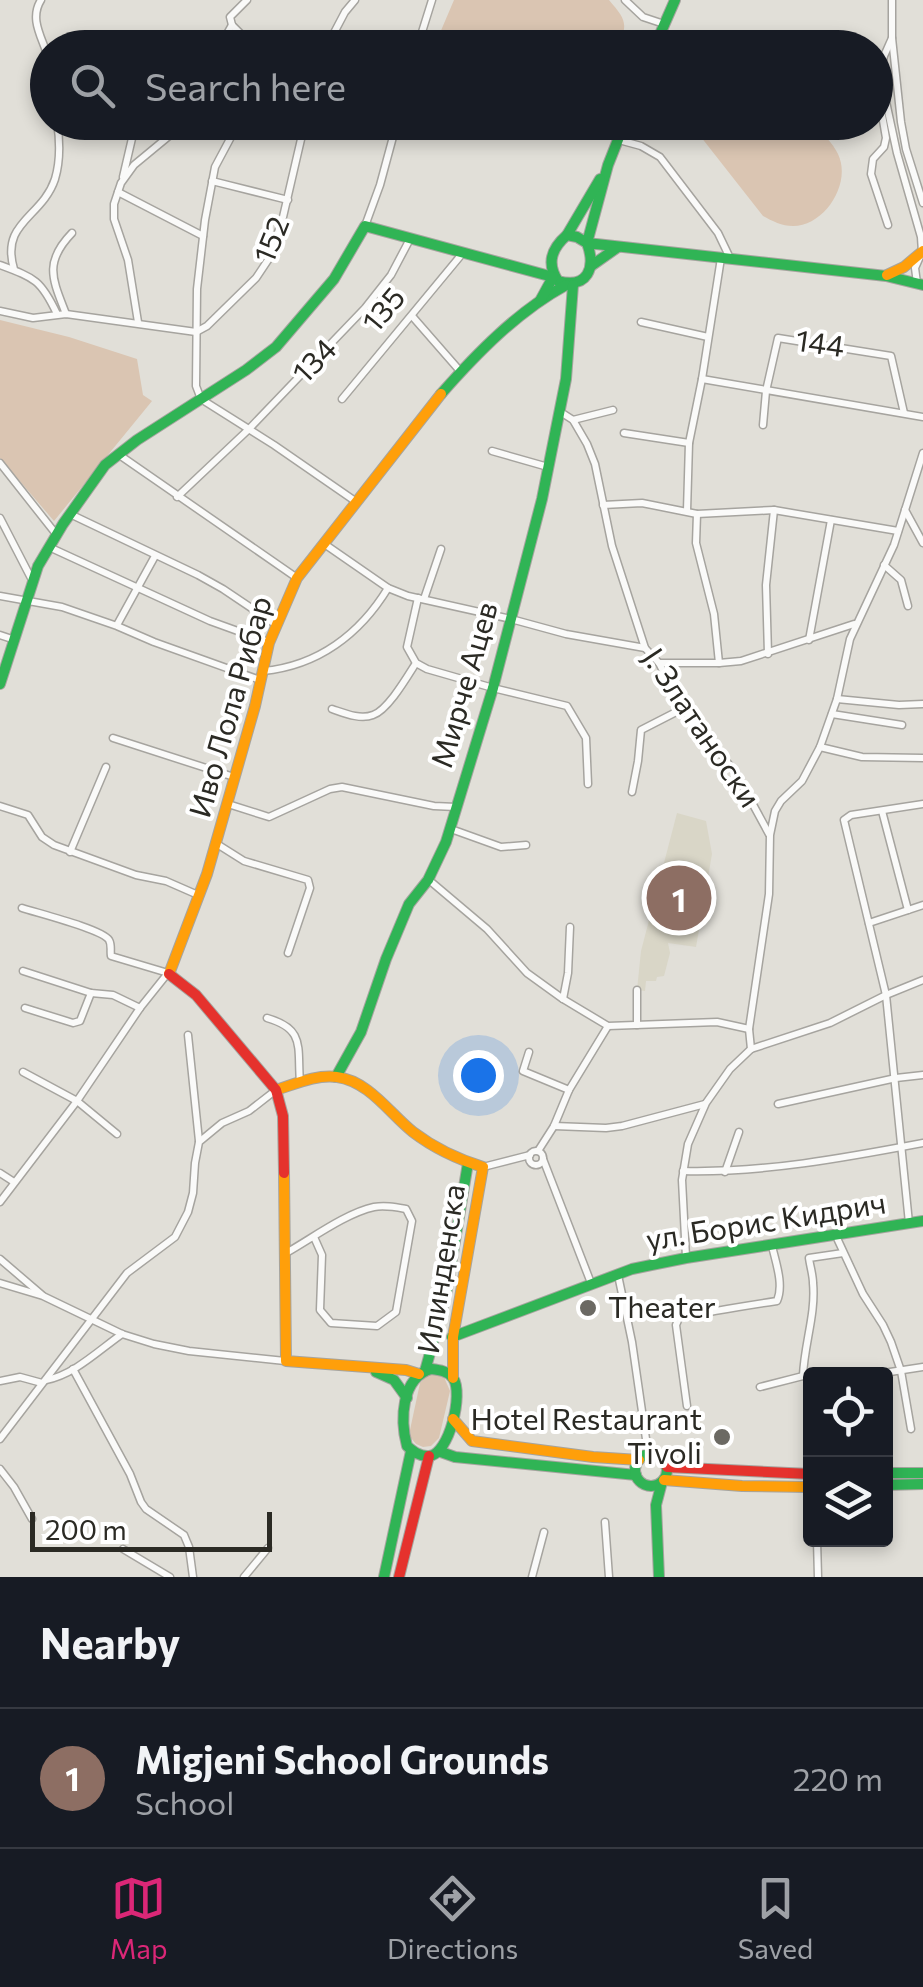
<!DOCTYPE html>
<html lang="en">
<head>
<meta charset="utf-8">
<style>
  :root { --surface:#171b24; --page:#20242c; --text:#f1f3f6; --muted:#9ea1a6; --line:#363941; --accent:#db2777 }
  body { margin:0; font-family:Commissioner,sans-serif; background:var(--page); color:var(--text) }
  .controls { position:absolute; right:30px; bottom:30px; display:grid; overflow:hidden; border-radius:10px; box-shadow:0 5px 15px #0003 }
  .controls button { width:90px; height:90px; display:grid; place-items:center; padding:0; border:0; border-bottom:2px solid var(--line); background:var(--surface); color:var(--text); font:50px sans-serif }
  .scale { position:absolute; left:30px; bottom:25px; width:242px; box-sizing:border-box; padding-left:10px; border:5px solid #2b2a24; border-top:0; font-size:28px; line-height:35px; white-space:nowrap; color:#2b2a24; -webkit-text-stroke:8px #fff; paint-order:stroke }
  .you { position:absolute; left:478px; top:1075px; width:35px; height:35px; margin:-25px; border:8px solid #fff; border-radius:50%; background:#1a73e8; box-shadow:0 0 0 15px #1a73e833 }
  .badge { display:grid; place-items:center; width:65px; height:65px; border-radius:50%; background:var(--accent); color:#fff; font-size:32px; font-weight:700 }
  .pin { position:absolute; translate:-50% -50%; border:5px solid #fff; box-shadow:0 2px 10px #0006 }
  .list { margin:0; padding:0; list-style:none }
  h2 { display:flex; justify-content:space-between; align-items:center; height:130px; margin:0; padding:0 40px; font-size:42px }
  h2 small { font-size:32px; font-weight:400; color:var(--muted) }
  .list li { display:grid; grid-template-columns:65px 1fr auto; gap:30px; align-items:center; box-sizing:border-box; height:140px; padding:0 40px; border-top:2px solid var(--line) }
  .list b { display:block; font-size:38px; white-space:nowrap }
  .list p { margin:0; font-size:32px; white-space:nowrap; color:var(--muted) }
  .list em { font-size:32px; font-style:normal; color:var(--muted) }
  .icon { flex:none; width:55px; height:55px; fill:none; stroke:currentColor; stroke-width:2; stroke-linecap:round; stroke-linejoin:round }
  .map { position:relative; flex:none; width:923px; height:1577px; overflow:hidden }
  .search { position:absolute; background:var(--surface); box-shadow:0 5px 15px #0003; left:30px; right:30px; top:30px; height:110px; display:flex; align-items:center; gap:25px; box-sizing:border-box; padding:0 35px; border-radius:55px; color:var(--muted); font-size:38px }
  .sheet { height:270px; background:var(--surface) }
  nav { display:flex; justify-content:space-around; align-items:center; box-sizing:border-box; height:140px; border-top:2px solid var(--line); background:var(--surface); font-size:28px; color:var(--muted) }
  nav a { display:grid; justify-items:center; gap:5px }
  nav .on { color:var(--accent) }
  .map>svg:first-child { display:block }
</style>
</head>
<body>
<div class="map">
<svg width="923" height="1577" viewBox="0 0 923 1577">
  <rect width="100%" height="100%" fill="#e1dfd8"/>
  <path fill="#d9d6c7" d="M677,813L706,821L712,854L696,947L668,943L670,953L664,976L657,977L656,981H646L645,991L637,990L641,951Z"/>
  <g fill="#dac5b2">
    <path d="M454,0H609C625,19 629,23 618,47H434Z"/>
    <path d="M690,123H813C821,132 833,143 838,154C852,183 825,226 793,226C782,226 772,221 763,216Z"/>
    <path d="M0,320L69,337L137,359L143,395L152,401L54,521L0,458Z"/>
    <path d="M429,1374H437L444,1377L450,1391L439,1438L431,1446L423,1447L416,1444L411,1438L410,1430L420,1383Z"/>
  </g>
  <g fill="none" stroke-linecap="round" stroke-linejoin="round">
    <g stroke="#a6a49f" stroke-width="9">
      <g id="street">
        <path d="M41,0C29,19 42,37 48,57"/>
        <path d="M247,0L230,17L232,25L255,48"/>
        <path d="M625,0L643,17L664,24"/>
        <path d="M892,0V38L884,56L881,70L885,97L897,153L921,237L922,252L915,268L917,283"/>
        <path d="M892,38L901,122L906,149L923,203"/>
        <path d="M329,41L348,48"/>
        <path d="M219,48L232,25"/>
        <path d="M326,48L345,12L355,0"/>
        <path d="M417,48L432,0"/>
        <path d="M884,98L880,103L886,138L884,147L873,159L871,174L888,225"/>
        <path d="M239,122L215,167L205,220L197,289L196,386L201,399L274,445L355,501"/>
        <path d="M619,140L641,146L660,157L718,233L730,258"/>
        <path d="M123,177L133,134"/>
        <path d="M212,181L288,200"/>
        <path d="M118,192L203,236"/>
        <path d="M365,226L380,185L397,122"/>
        <path d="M0,265C35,278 41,280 57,314"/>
        <path d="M14,269C0,222 42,218 55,179C60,162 60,141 57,122"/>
        <path d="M0,311L33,318L66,314L196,332L207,326L256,278L270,257L283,217L305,122"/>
        <path d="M66,314C53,280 43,263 72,233"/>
        <path d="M412,316L460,371"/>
        <path d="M138,322L128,260L114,219V204L121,183L134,165L186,122"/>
        <path d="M641,322L708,337"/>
        <path d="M702,379L923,417"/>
        <path d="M342,399L462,254"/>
        <path d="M559,411L573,420L587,444L595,464L612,546L645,648L659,663L682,709L700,727L737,775L769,834"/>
        <path d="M573,420L613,410"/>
        <path d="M763,425L766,391L778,338L891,356L904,413"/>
        <path d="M624,433L689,443"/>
        <path d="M492,451L548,467"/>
        <path d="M118,454L297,578"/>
        <path d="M0,463L56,534"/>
        <path d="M177,497L249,429L365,308L391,275L410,239"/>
        <path d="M603,505L642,503L697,514L774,510L898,531"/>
        <path d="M905,510L923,543"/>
        <path d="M687,511L689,443L702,379L721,258"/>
        <path d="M70,514L198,575L223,589L275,624"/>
        <path d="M697,514L696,543L714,614L719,663"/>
        <path d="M0,518L31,578"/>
        <path d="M323,543L388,588L408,596L511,619L566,634L645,648"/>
        <path d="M49,547L210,621L268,642"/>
        <path d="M884,565L901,580L908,606"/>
        <path d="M0,596L62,607L117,626L154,642L260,680"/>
        <path d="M418,598L407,647L416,663L427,669L493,688L567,706L586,738L588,784"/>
        <path d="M424,599L441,549"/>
        <path d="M117,625L155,556"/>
        <path d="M0,635L15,640"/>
        <path d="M809,640L831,520"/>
        <path d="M768,654L766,585L774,510"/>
        <path d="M659,663H719L741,661L854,624"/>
        <path d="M263,671C318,666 360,634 388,588"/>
        <path d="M837,699L899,705L923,704"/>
        <path d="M332,709C344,713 360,720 373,715C388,710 407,677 416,663"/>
        <path d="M832,714L902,725"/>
        <path d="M113,738L234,777"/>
        <path d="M820,747L862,757L923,758"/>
        <path d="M632,792L638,761L641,730L682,709"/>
        <path d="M228,804L269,817L330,789L342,787L434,806L456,807"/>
        <path d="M0,806L28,815L42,837L54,845L136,875L166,881L198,895"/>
        <path d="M882,811L908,910"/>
        <path d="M451,829L501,847L526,845"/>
        <path d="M217,844L244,861L308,880L310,888L288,953"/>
        <path d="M70,852L106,767"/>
        <path d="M429,880L487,929L527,973L563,999L608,1026L717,1022L749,1029"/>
        <path d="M869,923L923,905"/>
        <path d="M23,971L91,993L113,995L140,1008"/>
        <path d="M637,990V1025"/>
        <path d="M563,999L568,973L570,927"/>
        <path d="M25,1008L73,1023L80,1021L91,993"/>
        <path d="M267,1018C306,1029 297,1048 300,1082"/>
        <path d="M188,1035L199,1141"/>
        <path d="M751,1049L749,1029L769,894L770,835L775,811L781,801L802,781L820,747L837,699L850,639L894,545L923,453"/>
        <path d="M529,1052L523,1071L569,1090"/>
        <path d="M23,1072L77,1101L117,1134"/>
        <path d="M778,1104L896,1078L923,1075"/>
        <path d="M554,1126L606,1128L622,1126L705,1104"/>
        <path d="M538,1151L554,1126L569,1090L608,1026"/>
        <circle cx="536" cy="1158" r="7"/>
        <path d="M543,1159L591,1283"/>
        <path d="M483,1167L530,1155"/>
        <path d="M683,1171C763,1173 844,1158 923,1143"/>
        <path d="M725,1172L739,1132"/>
        <path d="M0,1173L14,1182"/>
        <path d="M0,1202L77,1101L140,1008L168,973L111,956C110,951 112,945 109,940C102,929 37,913 22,908"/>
        <path d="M909,1223L886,995L844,820L851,815L923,804"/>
        <path d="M836,1236L863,1294L883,1325L891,1342L901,1371L911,1429"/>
        <path d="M286,1253C311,1239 346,1213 374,1207C385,1205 395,1207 406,1209L412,1221L396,1312L377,1326L331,1323L320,1310L322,1255L314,1237"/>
        <path d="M686,1257L682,1180L688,1144L706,1103L730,1069L751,1049L830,1023L886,995L923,980"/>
        <path d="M0,1259L42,1295"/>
        <path d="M618,1275L632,1342L646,1439L655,1454"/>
        <path d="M0,1283L43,1296L122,1334L154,1344L189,1351L285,1361"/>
        <path d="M73,1369L130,1474L141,1502L146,1509L184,1535L189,1547L193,1577"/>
        <path d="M877,1374L923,1367"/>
        <path d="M803,1376C804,1345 816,1314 813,1283C813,1275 810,1266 809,1258L843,1253"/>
        <path d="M46,1380C74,1375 99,1350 122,1334"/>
        <path d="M0,1381L20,1377L42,1383"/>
        <path d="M760,1387L803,1376H810"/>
        <path d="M687,1406L676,1325L679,1318C712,1311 744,1306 777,1301C784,1285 776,1263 772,1246"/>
        <path d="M0,1439L127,1273L175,1237L188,1212L193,1193L195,1163L199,1142L222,1123L249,1111L276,1090"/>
        <path d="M0,1469L14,1487L32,1519"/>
        <path d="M605,1522L609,1577"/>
        <path d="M817,1540L818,1577"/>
        <path d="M123,1549L170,1577"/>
        <path d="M244,1577L268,1548"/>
        <path d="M532,1577L544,1532"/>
      </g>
    </g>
    <g stroke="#a6a49f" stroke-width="12">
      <g id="fast">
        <path d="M654,48L675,0"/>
        <path d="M625,122L608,165L587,243C596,268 588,289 558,281C546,263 552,248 567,235L577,237L587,243L886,276L923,285"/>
        <path d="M567,235L600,179"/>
        <path d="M591,266L618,247"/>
        <path d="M441,394C477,353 518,311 566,285"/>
        <path d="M0,684L38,566L63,524L105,465L137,440L246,370L276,347L334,279L365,226L553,277L541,299"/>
        <path d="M336,1077L361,1032L386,959L409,904L428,880L446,842L493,688L542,499L566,379L573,285"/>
        <path d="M452,1337L632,1269L686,1258L923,1221"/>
        <path d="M431,1369C439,1370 448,1371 453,1378C464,1393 449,1455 429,1456C420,1457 413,1451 407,1446C400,1420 401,1378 431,1369Z"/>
        <path d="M425,1371L446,1295L468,1163"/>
        <path d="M376,1372L394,1380L407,1398"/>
        <path d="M441,1452L455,1457L636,1475"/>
        <circle cx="651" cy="1470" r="16"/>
        <path d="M886,1473H923"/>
        <path d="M886,1485L923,1484"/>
        <path d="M384,1577L411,1451"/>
        <path d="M659,1577L656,1505L662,1482"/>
      </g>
    </g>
    <g stroke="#a6a49f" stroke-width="12">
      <g id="slow">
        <path d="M887,275L904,267L923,251"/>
        <path d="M169,974L207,874L255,706L269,643L297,578L441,394"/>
        <path d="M276,1090C295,1084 317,1074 337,1077C369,1081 390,1114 413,1132C434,1148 457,1159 483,1167L453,1337V1378"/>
        <path d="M284,1173L286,1361L406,1370L419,1374"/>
        <path d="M453,1419L472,1441L593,1457L639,1460"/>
        <path d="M664,1480L742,1486L810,1487"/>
      </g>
    </g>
    <g stroke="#a6a49f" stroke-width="12">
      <g id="jam">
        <path d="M169,974L196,995L276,1090L283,1116L284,1173"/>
        <path d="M667,1467L810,1474"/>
        <path d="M399,1577L429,1456"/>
      </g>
    </g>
    <use href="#street" stroke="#fafaf9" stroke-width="6"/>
    <use href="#fast" stroke="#30b455" stroke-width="10"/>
    <use href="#slow" stroke="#ff9f0a" stroke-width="10"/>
    <use href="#jam" stroke="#e5322d" stroke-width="10"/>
  </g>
  <g fill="#6b6963" stroke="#fff" stroke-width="4">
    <circle cx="588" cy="1308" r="10"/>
    <circle cx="722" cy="1437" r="10"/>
  </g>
  <g text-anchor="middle" stroke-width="8" stroke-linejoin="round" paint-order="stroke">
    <g font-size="30" fill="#2b2a24" stroke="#fff">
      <text transform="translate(272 240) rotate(-68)" y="10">152</text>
      <text transform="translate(384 310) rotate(-50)" y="10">135</text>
      <text transform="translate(820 344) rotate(8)" y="10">144</text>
      <text transform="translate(315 361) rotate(-46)" y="10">134</text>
      <text transform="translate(465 685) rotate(-74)" y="10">Мирче Ацев</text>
      <text transform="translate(231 707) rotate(-74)" y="10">Иво Лола Рибар</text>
      <text transform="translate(701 728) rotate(56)" y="10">Ј. Златаноски</text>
      <text transform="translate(766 1222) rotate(-9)" y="10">ул. Борис Кидрич</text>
      <text transform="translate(442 1269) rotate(-81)" y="10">Илинденска</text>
    </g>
    <g font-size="30" fill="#2b2a24" stroke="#fff" text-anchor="start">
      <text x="608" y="1318">Theater</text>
      <text x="702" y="1430" text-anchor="end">Hotel Restaurant<tspan x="702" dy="34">Tivoli</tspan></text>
    </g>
  </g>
</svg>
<div class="controls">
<button><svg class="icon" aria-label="locate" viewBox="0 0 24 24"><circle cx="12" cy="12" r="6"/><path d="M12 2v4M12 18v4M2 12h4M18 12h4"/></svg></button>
<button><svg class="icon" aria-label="layers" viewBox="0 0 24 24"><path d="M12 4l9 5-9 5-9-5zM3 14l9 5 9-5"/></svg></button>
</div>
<div class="scale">200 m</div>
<div class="you"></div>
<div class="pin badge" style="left:679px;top:898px;background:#8d6e63">1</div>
<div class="search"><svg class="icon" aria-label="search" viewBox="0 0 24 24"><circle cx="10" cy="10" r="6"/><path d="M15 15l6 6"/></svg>Search here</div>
</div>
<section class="sheet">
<h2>Nearby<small></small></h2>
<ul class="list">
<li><span class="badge" style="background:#8d6e63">1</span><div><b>Migjeni School Grounds</b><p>School</p></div><em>220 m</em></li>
</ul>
</section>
<nav>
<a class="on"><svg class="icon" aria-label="map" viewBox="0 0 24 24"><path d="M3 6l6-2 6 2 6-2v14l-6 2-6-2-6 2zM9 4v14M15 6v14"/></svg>Map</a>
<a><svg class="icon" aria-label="directions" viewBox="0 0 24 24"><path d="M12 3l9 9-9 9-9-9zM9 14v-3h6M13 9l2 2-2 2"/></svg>Directions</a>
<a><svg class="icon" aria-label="saved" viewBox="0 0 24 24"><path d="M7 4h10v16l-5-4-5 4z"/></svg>Saved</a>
</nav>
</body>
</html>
